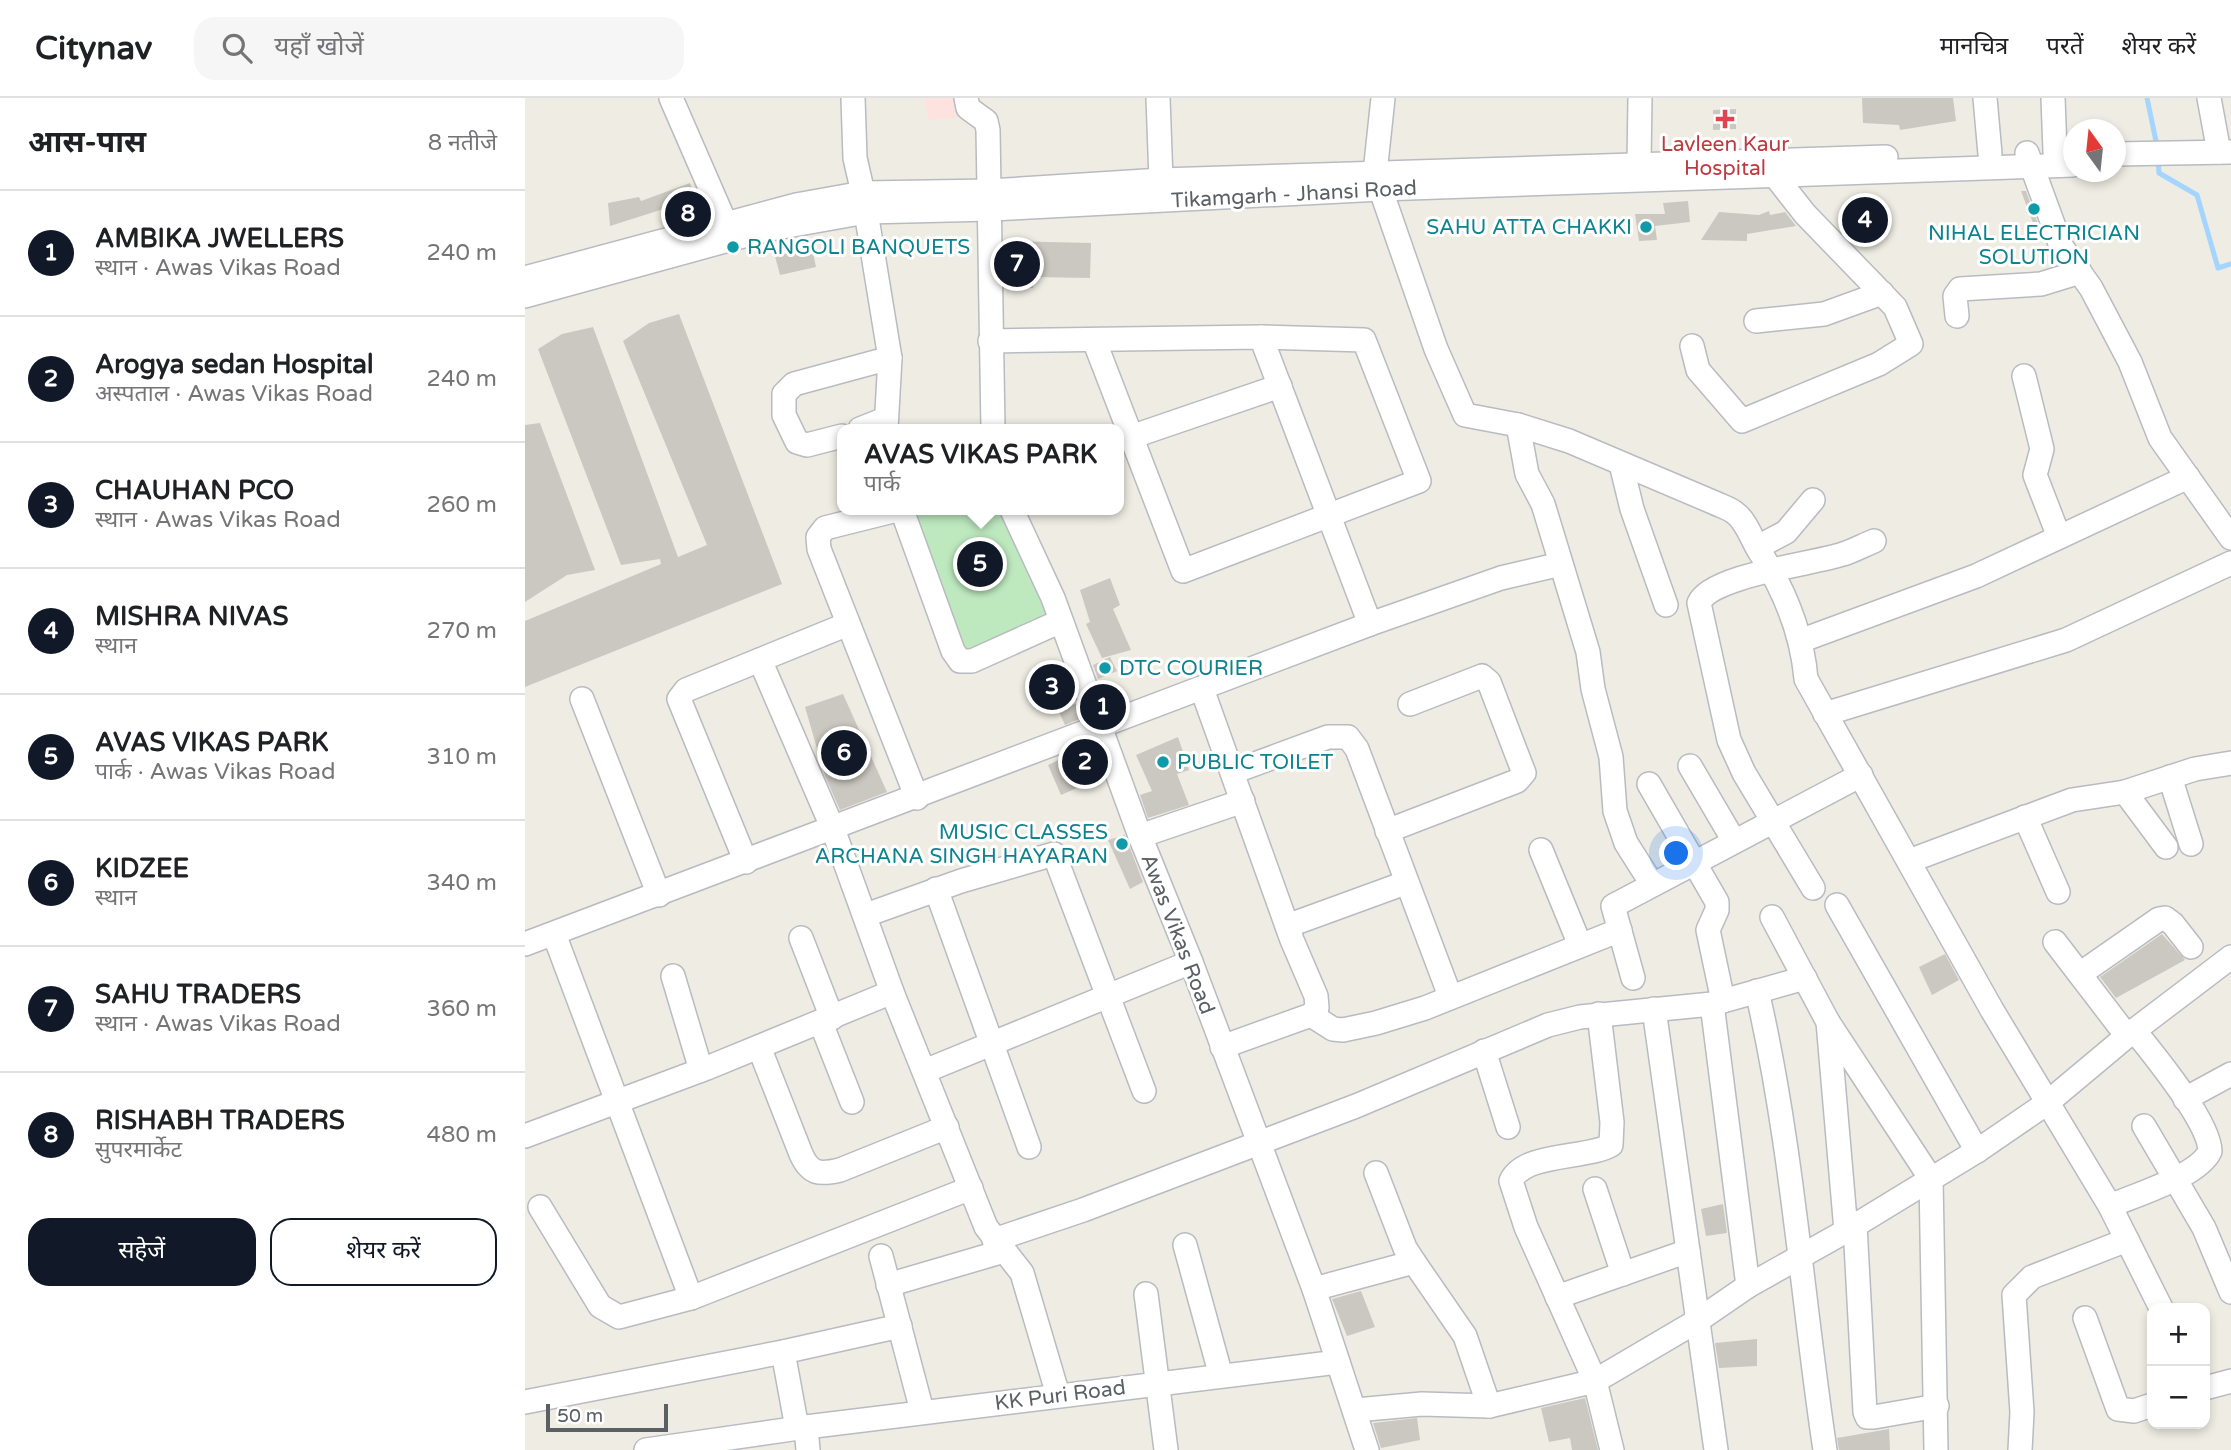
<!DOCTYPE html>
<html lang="hi">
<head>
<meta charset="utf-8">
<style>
  :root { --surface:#fff; --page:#f6f6f6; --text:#202124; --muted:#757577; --line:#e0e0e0; --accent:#111827 }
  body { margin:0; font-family:"Varela Round","Noto Sans Devanagari",sans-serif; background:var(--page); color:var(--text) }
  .controls { position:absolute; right:21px; bottom:21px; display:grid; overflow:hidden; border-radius:14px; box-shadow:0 4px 10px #0003 }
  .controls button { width:63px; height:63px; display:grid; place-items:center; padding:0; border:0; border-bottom:2px solid var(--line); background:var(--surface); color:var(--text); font:35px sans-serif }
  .compass { position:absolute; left:1538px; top:21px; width:63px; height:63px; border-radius:50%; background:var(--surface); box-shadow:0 4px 10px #0003; rotate:345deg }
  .scale { position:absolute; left:21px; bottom:18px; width:122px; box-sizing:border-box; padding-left:7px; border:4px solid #5b6065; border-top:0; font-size:19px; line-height:24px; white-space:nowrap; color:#5b6065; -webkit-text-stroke:5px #fff; paint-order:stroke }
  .you { position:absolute; left:1152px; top:756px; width:24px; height:24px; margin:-18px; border:5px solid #fff; border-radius:50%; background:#1a73e8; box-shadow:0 0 0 10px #1a73e833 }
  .badge { display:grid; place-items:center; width:46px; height:46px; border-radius:50%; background:var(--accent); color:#fff; font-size:23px; font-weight:700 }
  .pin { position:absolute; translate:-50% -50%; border:4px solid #fff; box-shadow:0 2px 7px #0006 }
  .popup { position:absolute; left:312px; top:326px; width:287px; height:91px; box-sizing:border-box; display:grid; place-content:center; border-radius:14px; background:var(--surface); filter:drop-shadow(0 2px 5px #0005); font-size:23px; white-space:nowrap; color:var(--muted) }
  .popup b { font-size:26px; color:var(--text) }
  .popup::after { content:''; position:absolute; left:50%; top:100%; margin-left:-14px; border:14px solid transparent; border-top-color:var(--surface) }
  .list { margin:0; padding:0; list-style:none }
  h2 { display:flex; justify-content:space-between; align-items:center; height:91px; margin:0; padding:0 28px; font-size:30px }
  h2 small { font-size:23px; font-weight:400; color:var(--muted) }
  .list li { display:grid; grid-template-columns:46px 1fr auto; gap:21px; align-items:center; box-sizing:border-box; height:126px; padding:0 28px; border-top:2px solid var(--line) }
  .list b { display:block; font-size:26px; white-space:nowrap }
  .list p { margin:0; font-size:23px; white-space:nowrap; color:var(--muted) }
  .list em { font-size:23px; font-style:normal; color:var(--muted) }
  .actions { display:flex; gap:14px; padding:21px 28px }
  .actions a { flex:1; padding:16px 0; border:2px solid var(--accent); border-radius:21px; text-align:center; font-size:24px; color:var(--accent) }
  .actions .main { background:var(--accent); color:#fff }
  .icon { flex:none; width:38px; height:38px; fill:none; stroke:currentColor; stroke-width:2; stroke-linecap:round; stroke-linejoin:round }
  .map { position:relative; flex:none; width:1706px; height:1352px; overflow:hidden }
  header { display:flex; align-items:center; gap:42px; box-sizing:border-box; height:98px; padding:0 35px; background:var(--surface); border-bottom:2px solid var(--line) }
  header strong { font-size:33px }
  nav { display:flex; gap:38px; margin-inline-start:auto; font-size:24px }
  .search { width:490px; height:63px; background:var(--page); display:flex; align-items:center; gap:18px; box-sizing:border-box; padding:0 24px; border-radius:21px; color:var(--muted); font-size:26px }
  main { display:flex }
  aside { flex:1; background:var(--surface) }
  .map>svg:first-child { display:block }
</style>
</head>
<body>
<header>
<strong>Citynav</strong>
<div class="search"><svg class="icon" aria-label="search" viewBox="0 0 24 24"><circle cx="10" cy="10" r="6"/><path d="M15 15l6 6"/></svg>यहाँ खोजें</div>
<nav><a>मानचित्र</a><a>परतें</a><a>शेयर करें</a></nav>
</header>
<main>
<aside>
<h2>आस-पास<small>8 नतीजे</small></h2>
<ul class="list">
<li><span class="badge">1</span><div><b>AMBIKA JWELLERS</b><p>स्थान · Awas Vikas Road</p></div><em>240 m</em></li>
<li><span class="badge">2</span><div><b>Arogya sedan Hospital</b><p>अस्पताल · Awas Vikas Road</p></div><em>240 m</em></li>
<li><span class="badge">3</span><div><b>CHAUHAN PCO</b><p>स्थान · Awas Vikas Road</p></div><em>260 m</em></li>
<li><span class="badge">4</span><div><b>MISHRA NIVAS</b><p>स्थान</p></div><em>270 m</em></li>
<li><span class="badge">5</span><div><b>AVAS VIKAS PARK</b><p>पार्क · Awas Vikas Road</p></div><em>310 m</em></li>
<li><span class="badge">6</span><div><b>KIDZEE</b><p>स्थान</p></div><em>340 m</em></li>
<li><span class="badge">7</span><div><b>SAHU TRADERS</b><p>स्थान · Awas Vikas Road</p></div><em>360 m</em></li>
<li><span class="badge">8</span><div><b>RISHABH TRADERS</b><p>सुपरमार्केट</p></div><em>480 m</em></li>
</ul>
<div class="actions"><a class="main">सहेजें</a><a>शेयर करें</a></div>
</aside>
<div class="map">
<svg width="1706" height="1352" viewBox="0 0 1706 1352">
  <rect width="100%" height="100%" fill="#efede3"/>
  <g fill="#fde2df">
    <path d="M400,0H435L437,19L403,22Z"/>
    <path d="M571,638L585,676L551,689L534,653Z"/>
  </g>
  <path fill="#bee9bf" d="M390,412H482L531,518L440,563L383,414Z"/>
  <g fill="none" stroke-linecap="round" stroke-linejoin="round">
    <g stroke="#a4d5ff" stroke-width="5">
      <path d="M1622,0L1632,48"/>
      <path d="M1633,61L1634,75L1672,97L1693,170L1706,166"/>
    </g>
  </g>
  <g fill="#cac8c0">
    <path d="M1337,0H1428L1431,23L1375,32L1374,27L1338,25Z"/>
    <path d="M1211,11V31L1188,32V12Z"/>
    <path d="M165,85L170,101L85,128L83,105L114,99L116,103Z"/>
    <path d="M1496,93H1501L1514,129L1508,125Z"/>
    <path d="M1163,103L1165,124L1130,128L1132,142L1114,143L1110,116H1140L1138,105Z"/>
    <path d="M1348,104L1358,139L1328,142L1326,105Z"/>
    <path d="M1244,113L1245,117L1260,114L1271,128L1222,136V143L1176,142L1194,114L1234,117Z"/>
    <path d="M479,143L566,145L565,180L509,179L508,190H480Z"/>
    <path d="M287,150L291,169L255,177L250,158Z"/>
    <path d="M154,216L257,486L0,589V523L136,466L135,461L96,467L13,251L37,236L68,229L153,459L182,447L98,243L124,225Z"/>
    <path d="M15,325L70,472L42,477L0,504V327Z"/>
    <path d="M585,480L595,507L588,511L606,552L577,560L561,526L565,524L555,492Z"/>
    <path d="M585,559L592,573L573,581L568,567Z"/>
    <path d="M533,575L545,608L552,605L557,620L540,627L529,603L522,605L513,580Z"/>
    <path d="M318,596L362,694L315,712L300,678L280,609Z"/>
    <path d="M653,639L664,672L652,676L664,707L623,720L615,697L627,693L611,657Z"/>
    <path d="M565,647L577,679L536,697L523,667Z"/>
    <path d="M600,737L618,784L605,791L583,742Z"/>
    <path d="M1637,836L1660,862L1591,900L1575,879Z"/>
    <path d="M1420,856L1434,882L1407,897L1394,869Z"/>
    <path d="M1198,1106L1202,1135L1181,1138L1176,1111Z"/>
    <path d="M836,1193L850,1229L822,1238L807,1201Z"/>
    <path d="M1232,1241V1268L1194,1270L1190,1245Z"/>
    <path d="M1060,1300L1073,1352H1047L1045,1340L1024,1344L1016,1310Z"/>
    <path d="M892,1320L895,1342L856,1350L848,1325Z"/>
    <path d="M1364,1331L1365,1352H1314L1312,1340Z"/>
  </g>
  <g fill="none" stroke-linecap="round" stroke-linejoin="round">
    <g stroke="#b8bbc1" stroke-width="26">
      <g id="minor">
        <path d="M146,0L206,138"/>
        <path d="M328,0L330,60L338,95"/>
        <path d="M441,0L443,10L461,23L463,32L468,331"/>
        <path d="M633,0L636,82"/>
        <path d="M858,0L850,75L911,251L940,317L993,327L1044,343L1190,405C1196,408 1204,410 1210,415C1221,423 1226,439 1233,451C1259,491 1277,534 1281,581L1467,912L1585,1108L1636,1210"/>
        <path d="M1460,0L1465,56"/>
        <path d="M1528,0L1530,54"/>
        <path d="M1684,0L1694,54"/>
        <path d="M1502,55L1536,148L1566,190L1605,264L1635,340L1706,440"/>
        <path d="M1590,56L1706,54"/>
        <path d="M1114,65L1115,0"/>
        <path d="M341,114L365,260L361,331"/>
        <path d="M0,180L271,107L338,95L466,93L636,82L1361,59"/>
        <path d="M0,198L240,132L341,114L466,111L856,91L1548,67"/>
        <path d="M1432,218L1430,198L1435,191L1516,186L1555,174"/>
        <path d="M1231,223L1299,216L1357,195"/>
        <path d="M569,242L658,473L894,383L839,242L736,239"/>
        <path d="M465,243L736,239L845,526"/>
        <path d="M1167,248L1173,272L1217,323L1354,266L1386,246L1370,209L1280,116L1251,79"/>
        <path d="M1499,278L1517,351L1510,377L1534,439"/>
        <path d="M993,327L1002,376L1018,406L1063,554L1068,591L1086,659L1090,713L1101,745L1127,786"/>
        <path d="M335,331L360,321"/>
        <path d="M317,338L282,347L272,344L259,317V296L269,286L365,260"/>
        <path d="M606,339L755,288"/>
        <path d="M1096,366L1107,411L1141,507"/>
        <path d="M372,412L300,430L293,439L294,451L392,700"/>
        <path d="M377,412L428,553L435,563H447L536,523"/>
        <path d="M487,412L528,500L615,738L666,864L789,1191L842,1352"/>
        <path d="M1233,449L1261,434L1288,402"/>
        <path d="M1275,543L1451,478L1663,379"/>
        <path d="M235,562L308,731L367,894L461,1129L497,1175L533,1297"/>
        <path d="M677,591L767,842L791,898L792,910L786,917L697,949"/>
        <path d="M57,601L134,797"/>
        <path d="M1300,616L1541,542L1706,465"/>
        <path d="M1165,668L1209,743"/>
        <path d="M708,674L803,639H823L832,651L925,898"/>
        <path d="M1645,679L1666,746"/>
        <path d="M1124,686L1192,804V812L1183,832L1198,903"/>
        <path d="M1600,694L1641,749"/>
        <path d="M1500,719L1533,794"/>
        <path d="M862,733L992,683L999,675L964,584L957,578L885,606"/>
        <path d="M615,738L718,703"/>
        <path d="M1016,752L1055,847"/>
        <path d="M1384,763L1547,702L1600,694L1670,671L1706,665"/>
        <path d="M221,764L154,601L161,592L323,526"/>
        <path d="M1288,790L1219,675L1204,642L1174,505C1186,477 1289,466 1318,456C1328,453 1339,447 1349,443"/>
        <path d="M411,791L504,1049"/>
        <path d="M1312,807L1452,1053"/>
        <path d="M341,817L436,783L529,756L619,993"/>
        <path d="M1247,819L1303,924L1321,1133"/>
        <path d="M762,828L880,785"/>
        <path d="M29,836L166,1200"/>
        <path d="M276,840L307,920"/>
        <path d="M1530,844L1602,938"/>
        <path d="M0,846L845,526L976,480L1036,466"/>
        <path d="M1555,876L1634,821L1640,820L1648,826L1666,849"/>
        <path d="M148,878L176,972"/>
        <path d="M1108,880L1088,808L1336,677"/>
        <path d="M1232,893C1267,1044 1277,1199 1300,1352"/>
        <path d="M1187,906L1223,1188"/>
        <path d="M1129,911L1191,1352"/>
        <path d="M1074,916L1087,1024L1086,1047C1063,1061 999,1054 986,1083L1001,1129L1070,1283L1087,1352"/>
        <path d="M786,917L808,931L818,932L851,925L900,910L1095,832"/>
        <path d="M1303,924L1406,1081L1411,1352"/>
        <path d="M296,925L327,1004"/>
        <path d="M234,949L276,1056C285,1076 294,1077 315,1072L422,1029"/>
        <path d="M959,953L983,1029"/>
        <path d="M400,973L666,864"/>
        <path d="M1660,1001L1706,976"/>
        <path d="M1619,1028L1679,1130L1706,1194"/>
        <path d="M0,1038L182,970L367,894"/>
        <path d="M851,1075L880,1150L889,1164"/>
        <path d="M1070,1091L1098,1176"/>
        <path d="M1585,1108C1610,1097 1674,1078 1685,1053C1684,1023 1629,957 1609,932"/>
        <path d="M15,1109L75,1208L94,1219L166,1200L446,1090"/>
        <path d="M1330,1127L1340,1314L1342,1319H1349L1412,1308"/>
        <path d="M469,1142L558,1112L831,1008L1023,927L1055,919L1187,906L1280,880"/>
        <path d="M660,1147L696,1278"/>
        <path d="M356,1158L397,1313"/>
        <path d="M363,1187L479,1153"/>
        <path d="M789,1191L889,1164L940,1238L964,1308"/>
        <path d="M621,1196L641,1352"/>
        <path d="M1032,1199L1163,1153"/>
        <path d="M1560,1220L1593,1311L1609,1313L1627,1307"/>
        <path d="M258,1254L272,1330"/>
        <path d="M1680,1290L1706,1283"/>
        <path d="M0,1304L258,1254L375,1228"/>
        <path d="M831,1312L897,1306L964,1308L1070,1283L1172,1223L1223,1188L1321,1133L1452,1053L1522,1005L1602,938L1706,859"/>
        <path d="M121,1352L281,1329"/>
        <path d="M283,1352L281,1329L813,1264"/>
        <path d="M1495,1352L1497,1314L1489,1197L1507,1179L1602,1142"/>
      </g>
    </g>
    <use href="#minor" stroke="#fff" stroke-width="23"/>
  </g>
  <path fill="#e0444e" stroke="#fff" stroke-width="2.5" d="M1196.5 10.5h7v7h7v7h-7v7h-7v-7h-7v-7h7z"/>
  <g fill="#0f9aa8" stroke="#fff" stroke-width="2.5">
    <circle cx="1509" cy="111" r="7"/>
    <circle cx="1121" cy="129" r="7"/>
    <circle cx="208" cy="149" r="7"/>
    <circle cx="580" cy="570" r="7"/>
    <circle cx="638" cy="664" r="7"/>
    <circle cx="597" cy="746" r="7"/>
  </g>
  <g text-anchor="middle" stroke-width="6" stroke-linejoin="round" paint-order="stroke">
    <g font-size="21" fill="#be3a42" stroke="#fff">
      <text x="1200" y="53">Lavleen Kaur<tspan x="1200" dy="24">Hospital</tspan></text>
    </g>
    <g font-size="21" fill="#5b6065" stroke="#fff">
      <text transform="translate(769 96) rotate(-3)" y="7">Tikamgarh - Jhansi Road</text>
      <text transform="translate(653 836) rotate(69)" y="7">Awas Vikas Road</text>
      <text transform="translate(535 1297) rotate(-7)" y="7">KK Puri Road</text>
    </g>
    <g font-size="21" fill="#0d838f" stroke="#fff" text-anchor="start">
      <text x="1107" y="136" text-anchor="end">SAHU ATTA CHAKKI</text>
      <text x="1509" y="142" text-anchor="middle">NIHAL ELECTRICIAN<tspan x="1509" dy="24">SOLUTION</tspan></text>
      <text x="222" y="156">RANGOLI BANQUETS</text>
      <text x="594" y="577">DTC COURIER</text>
      <text x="652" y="671">PUBLIC TOILET</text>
      <text x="583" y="741" text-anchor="end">MUSIC CLASSES<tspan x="583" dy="24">ARCHANA SINGH HAYARAN</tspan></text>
    </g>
  </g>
</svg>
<div class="controls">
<button>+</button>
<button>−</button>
</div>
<svg class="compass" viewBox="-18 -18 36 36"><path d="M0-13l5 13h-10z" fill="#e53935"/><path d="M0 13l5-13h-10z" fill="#757577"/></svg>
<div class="scale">50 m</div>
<div class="you"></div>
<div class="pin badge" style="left:578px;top:609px">1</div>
<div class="pin badge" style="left:560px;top:664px">2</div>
<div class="pin badge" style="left:527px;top:589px">3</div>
<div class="pin badge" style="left:1340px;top:122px">4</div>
<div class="pin badge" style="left:455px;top:466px">5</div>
<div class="popup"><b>AVAS VIKAS PARK</b>पार्क</div>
<div class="pin badge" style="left:319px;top:655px">6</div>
<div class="pin badge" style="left:492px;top:166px">7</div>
<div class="pin badge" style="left:163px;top:116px">8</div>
</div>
</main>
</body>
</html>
